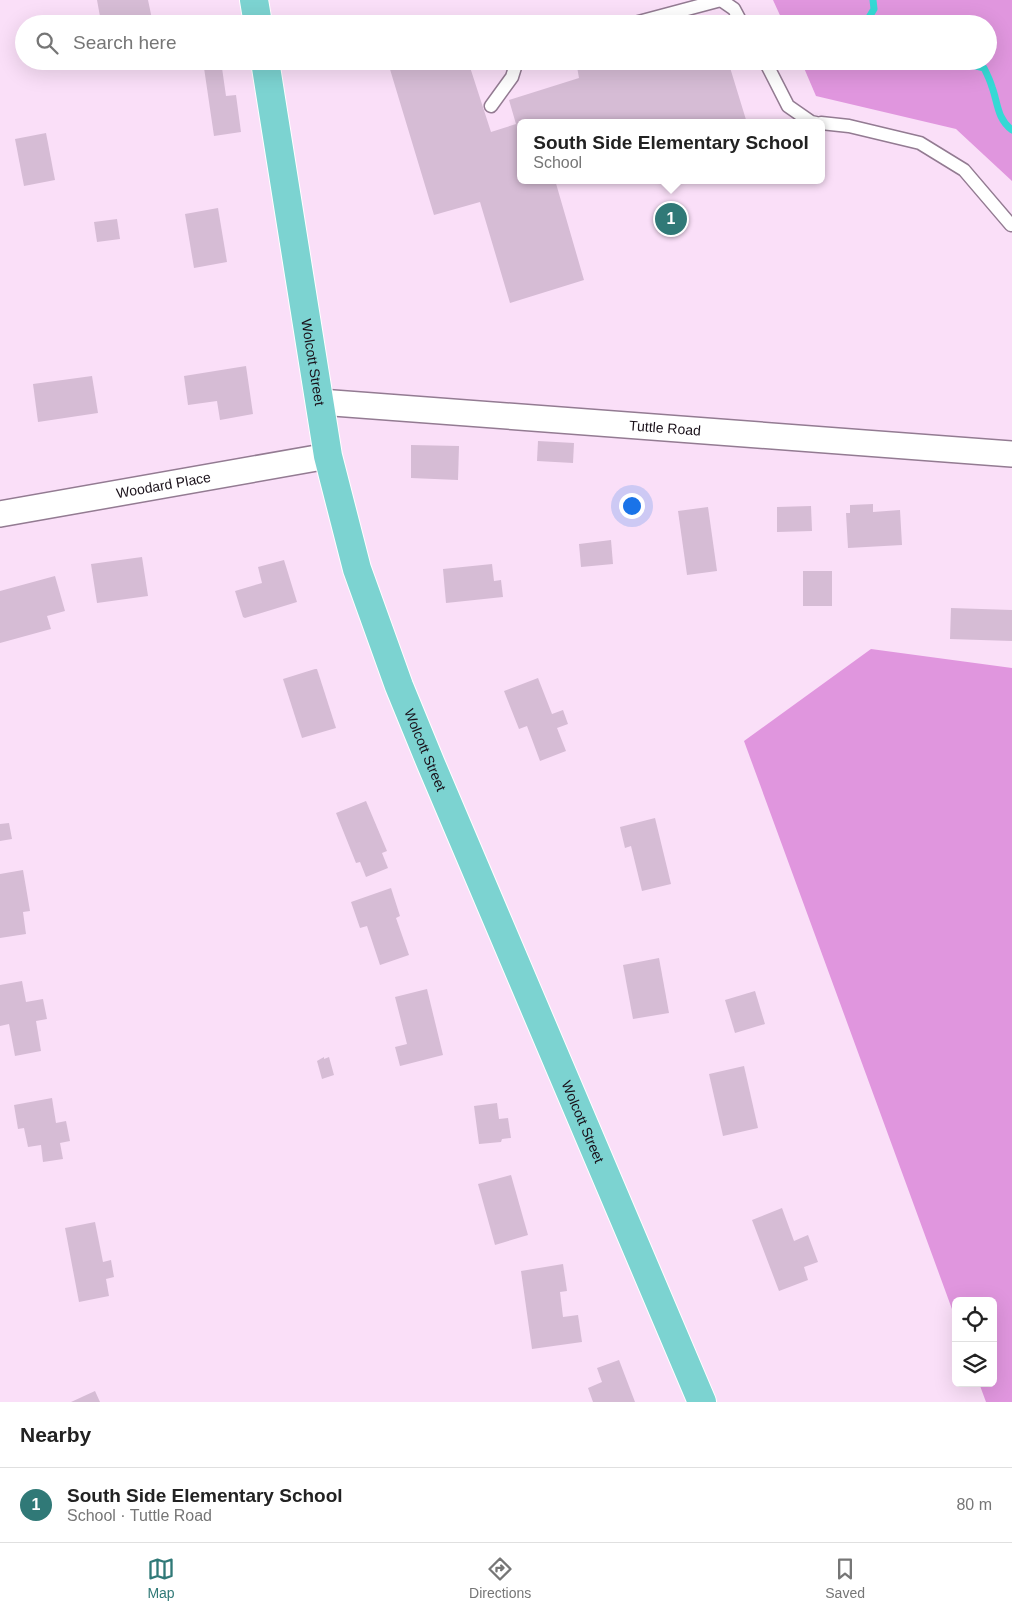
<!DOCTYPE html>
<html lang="en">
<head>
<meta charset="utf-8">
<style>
  :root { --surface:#fff; --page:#f6f6f6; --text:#222; --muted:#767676; --line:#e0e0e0; --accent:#307977 }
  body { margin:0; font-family:Helvetica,sans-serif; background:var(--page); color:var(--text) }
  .controls { position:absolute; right:15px; bottom:15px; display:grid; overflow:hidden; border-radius:8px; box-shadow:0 5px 20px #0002 }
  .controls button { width:45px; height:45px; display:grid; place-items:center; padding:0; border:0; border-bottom:1px solid var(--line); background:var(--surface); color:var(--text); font:25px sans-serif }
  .you { position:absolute; left:631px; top:505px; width:18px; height:18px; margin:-12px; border:4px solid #fff; border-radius:50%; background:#1a73e8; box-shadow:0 0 0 8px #1a73e833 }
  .badge { display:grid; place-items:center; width:32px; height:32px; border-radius:50%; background:var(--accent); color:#fff; font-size:16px; font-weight:700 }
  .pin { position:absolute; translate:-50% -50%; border:2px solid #fff; box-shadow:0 1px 5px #0006 }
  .popup { position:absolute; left:517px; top:119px; width:308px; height:65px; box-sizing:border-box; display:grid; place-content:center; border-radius:8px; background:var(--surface); filter:drop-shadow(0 1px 4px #0005); font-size:16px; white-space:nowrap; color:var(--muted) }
  .popup b { font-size:19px; color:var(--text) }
  .popup::after { content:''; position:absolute; left:50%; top:100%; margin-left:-10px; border:10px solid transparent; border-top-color:var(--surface) }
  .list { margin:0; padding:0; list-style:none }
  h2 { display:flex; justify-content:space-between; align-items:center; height:65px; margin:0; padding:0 20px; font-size:21px }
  h2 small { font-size:16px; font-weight:400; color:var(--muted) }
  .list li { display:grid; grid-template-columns:32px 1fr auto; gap:15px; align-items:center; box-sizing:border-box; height:75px; padding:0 20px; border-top:1px solid var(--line) }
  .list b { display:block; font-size:19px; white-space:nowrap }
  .list p { margin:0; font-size:16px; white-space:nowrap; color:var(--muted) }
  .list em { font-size:16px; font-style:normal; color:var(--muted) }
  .icon { flex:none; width:28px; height:28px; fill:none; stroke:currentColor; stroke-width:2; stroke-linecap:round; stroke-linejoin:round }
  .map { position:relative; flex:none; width:1012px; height:1402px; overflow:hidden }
  .search { position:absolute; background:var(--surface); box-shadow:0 5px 20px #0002; left:15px; right:15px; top:15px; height:55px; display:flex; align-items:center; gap:12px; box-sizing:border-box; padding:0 18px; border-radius:28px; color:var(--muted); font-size:19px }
  .sheet { height:140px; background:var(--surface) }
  nav { display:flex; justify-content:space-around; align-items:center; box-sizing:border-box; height:70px; border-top:1px solid var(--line); background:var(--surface); font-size:14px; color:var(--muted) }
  nav a { display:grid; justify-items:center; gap:2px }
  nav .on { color:var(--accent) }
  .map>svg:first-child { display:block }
</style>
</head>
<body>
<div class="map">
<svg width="1012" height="1402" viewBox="0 0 1012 1402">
  <rect width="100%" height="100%" fill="#fadff8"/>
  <g fill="#e096de">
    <path d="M773,0H1012V181L956,129L816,96L801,61H988V24H784Z"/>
    <path d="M871,649L1012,668V1402H986L979,1383H993V1301H956V1320L744,741Z"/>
  </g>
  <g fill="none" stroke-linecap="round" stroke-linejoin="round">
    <g stroke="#35d9d5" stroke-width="7">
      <path d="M865,24L874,9L873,0"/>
      <path d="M945,61L965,63L984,68C987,74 990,80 992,87C998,103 997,119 1012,130"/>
    </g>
  </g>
  <g fill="#d6bcd5">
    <path d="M97,0H148L152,19L145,20V24H105L104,21L101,22Z"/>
    <path d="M203,61H221L226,96L236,95L241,132L214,136Z"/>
    <path d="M406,61H468L491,132L516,124L509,100L579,78L576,61H688L689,63L695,61H728L747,123H521V180H555L584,280L510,303L480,202L434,215L389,66Z"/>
    <path d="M46,133L55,180L24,186L15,139Z"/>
    <path d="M626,180H640V181L627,184Z"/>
    <path d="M218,208L227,262L194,268L185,214Z"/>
    <path d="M117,219L120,239L97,242L94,222Z"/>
    <path d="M246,366L253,414L220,420L217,401L188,405L184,376Z"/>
    <path d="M92,376L98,413L38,422L33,384Z"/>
    <path d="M538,441L574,443L573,463L537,461Z"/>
    <path d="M411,445L459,446L458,480L411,478Z"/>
    <path d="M873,504V512L900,510L902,545L848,548L846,513H850V505Z"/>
    <path d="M811,506L812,531L777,532V507Z"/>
    <path d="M708,507L717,571L687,575L678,511Z"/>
    <path d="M611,540L613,564L581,567L579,544Z"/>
    <path d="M142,557L148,596L97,603L91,564Z"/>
    <path d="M284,560L297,602L245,618L243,617L235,591L262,583L258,567Z"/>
    <path d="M492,564L494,581L501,580L503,597L446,603L443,569Z"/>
    <rect x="803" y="571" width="29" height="35"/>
    <path d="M55,576L65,611L47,616L51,629L0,643V591Z"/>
    <path d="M951,608L1012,610V641L950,639Z"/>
    <path d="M315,669H317L336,728L302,738L283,679Z"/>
    <path d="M538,678L552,714L563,710L568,724L557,728L566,751L540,761L527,726L519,729L504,691Z"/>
    <path d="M366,801L387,851L382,853L388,868L366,877L360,862L356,863L336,813Z"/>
    <path d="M655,818L671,884L642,891L631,846L625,848L620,827Z"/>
    <path d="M9,823L12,839L0,841V824Z"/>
    <path d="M23,870L30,911L23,912L26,934L0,938V874Z"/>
    <path d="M391,888L400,916L396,918L409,955L380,965L367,926L360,928L351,902Z"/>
    <path d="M659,958L669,1013L633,1019L623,965Z"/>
    <path d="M22,981L26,1002L43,999L47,1019L36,1021L41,1051L15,1056L9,1024L0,1026V985Z"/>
    <path d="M427,989L443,1055L400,1066L395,1047L407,1044L395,997Z"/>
    <path d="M755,991L765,1024L735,1033L725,1000Z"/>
    <path d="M324,1057V1059L329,1057L334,1075L322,1079L317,1061Z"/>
    <path d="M744,1066L758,1128L723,1136L709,1074Z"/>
    <path d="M52,1098L56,1123L66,1121L70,1141L60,1143L63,1159L43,1162L41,1145L28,1147L24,1128L18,1129L14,1105Z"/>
    <path d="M497,1103L499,1119L508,1118L511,1138L502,1139L501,1142L479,1144L474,1106Z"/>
    <path d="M511,1175L528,1235L495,1245L478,1184Z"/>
    <path d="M782,1208L794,1241L808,1235L818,1262L804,1267L808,1280L779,1291L752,1220Z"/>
    <path d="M95,1222L103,1262L111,1260L114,1277L106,1279L109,1296L79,1302L65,1228Z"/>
    <path d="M563,1264L567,1291L560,1292L563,1317L578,1315L582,1342L532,1349L521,1271Z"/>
    <path d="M619,1360L635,1402H593L588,1388L602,1382L597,1368Z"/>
    <path d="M95,1391L100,1402H71Z"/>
  </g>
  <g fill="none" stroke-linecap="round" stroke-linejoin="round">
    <g stroke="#937b92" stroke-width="15">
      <g id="service">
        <path d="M721,0L734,9L742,24"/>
        <path d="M631,24L721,0"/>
        <path d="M765,61L788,106L811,122L816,123"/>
        <path d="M491,106L512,77L517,61"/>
        <path d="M821,123L849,126L920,143L964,170L1011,225"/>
      </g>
    </g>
    <g stroke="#937b92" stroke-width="28">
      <g id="minor">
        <path id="s1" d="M320,402L1012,454"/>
        <path id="s2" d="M0,514L328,456"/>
      </g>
    </g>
    <g stroke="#fff" stroke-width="30">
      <g id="primary">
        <path d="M254,0L258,24"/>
        <path id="s3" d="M265,61L328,456L357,569L399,686L431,764L702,1402"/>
      </g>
    </g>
    <use href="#service" stroke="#fff" stroke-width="12"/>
    <use href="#minor" stroke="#fff" stroke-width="25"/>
    <use href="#primary" stroke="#7cd3d1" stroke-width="28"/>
  </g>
  <g text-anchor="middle" stroke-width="4.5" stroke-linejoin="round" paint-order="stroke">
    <g font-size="14" fill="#191019" stroke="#fdf2fc">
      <text dy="5" stroke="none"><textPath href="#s3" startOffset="305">Wolcott Street</textPath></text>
      <text dy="5" stroke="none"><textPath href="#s1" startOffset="346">Tuttle Road</textPath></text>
      <text dy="5" stroke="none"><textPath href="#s2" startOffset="166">Woodard Place</textPath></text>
      <text dy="5" stroke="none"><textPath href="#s3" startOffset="710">Wolcott Street</textPath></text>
      <text dy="5" stroke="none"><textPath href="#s3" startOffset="1114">Wolcott Street</textPath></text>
    </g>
  </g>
</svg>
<div class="controls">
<button><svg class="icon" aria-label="locate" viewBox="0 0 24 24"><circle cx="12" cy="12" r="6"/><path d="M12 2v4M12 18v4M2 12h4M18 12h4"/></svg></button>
<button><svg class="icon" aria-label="layers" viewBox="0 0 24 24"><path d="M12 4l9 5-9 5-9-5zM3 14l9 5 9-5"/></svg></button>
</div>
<div class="you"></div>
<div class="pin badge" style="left:671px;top:219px">1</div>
<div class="popup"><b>South Side Elementary School</b>School</div>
<div class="search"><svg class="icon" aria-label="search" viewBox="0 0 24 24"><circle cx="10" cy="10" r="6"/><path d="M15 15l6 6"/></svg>Search here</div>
</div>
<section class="sheet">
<h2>Nearby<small></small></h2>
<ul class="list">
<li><span class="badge">1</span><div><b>South Side Elementary School</b><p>School · Tuttle Road</p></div><em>80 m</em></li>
</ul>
</section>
<nav>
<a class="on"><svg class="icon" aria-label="map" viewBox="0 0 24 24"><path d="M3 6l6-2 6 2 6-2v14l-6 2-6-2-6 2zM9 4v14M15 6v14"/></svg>Map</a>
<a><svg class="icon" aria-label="directions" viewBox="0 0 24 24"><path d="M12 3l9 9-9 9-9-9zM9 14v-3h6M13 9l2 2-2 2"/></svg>Directions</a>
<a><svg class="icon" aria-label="saved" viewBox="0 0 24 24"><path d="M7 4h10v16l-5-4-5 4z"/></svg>Saved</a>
</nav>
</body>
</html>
